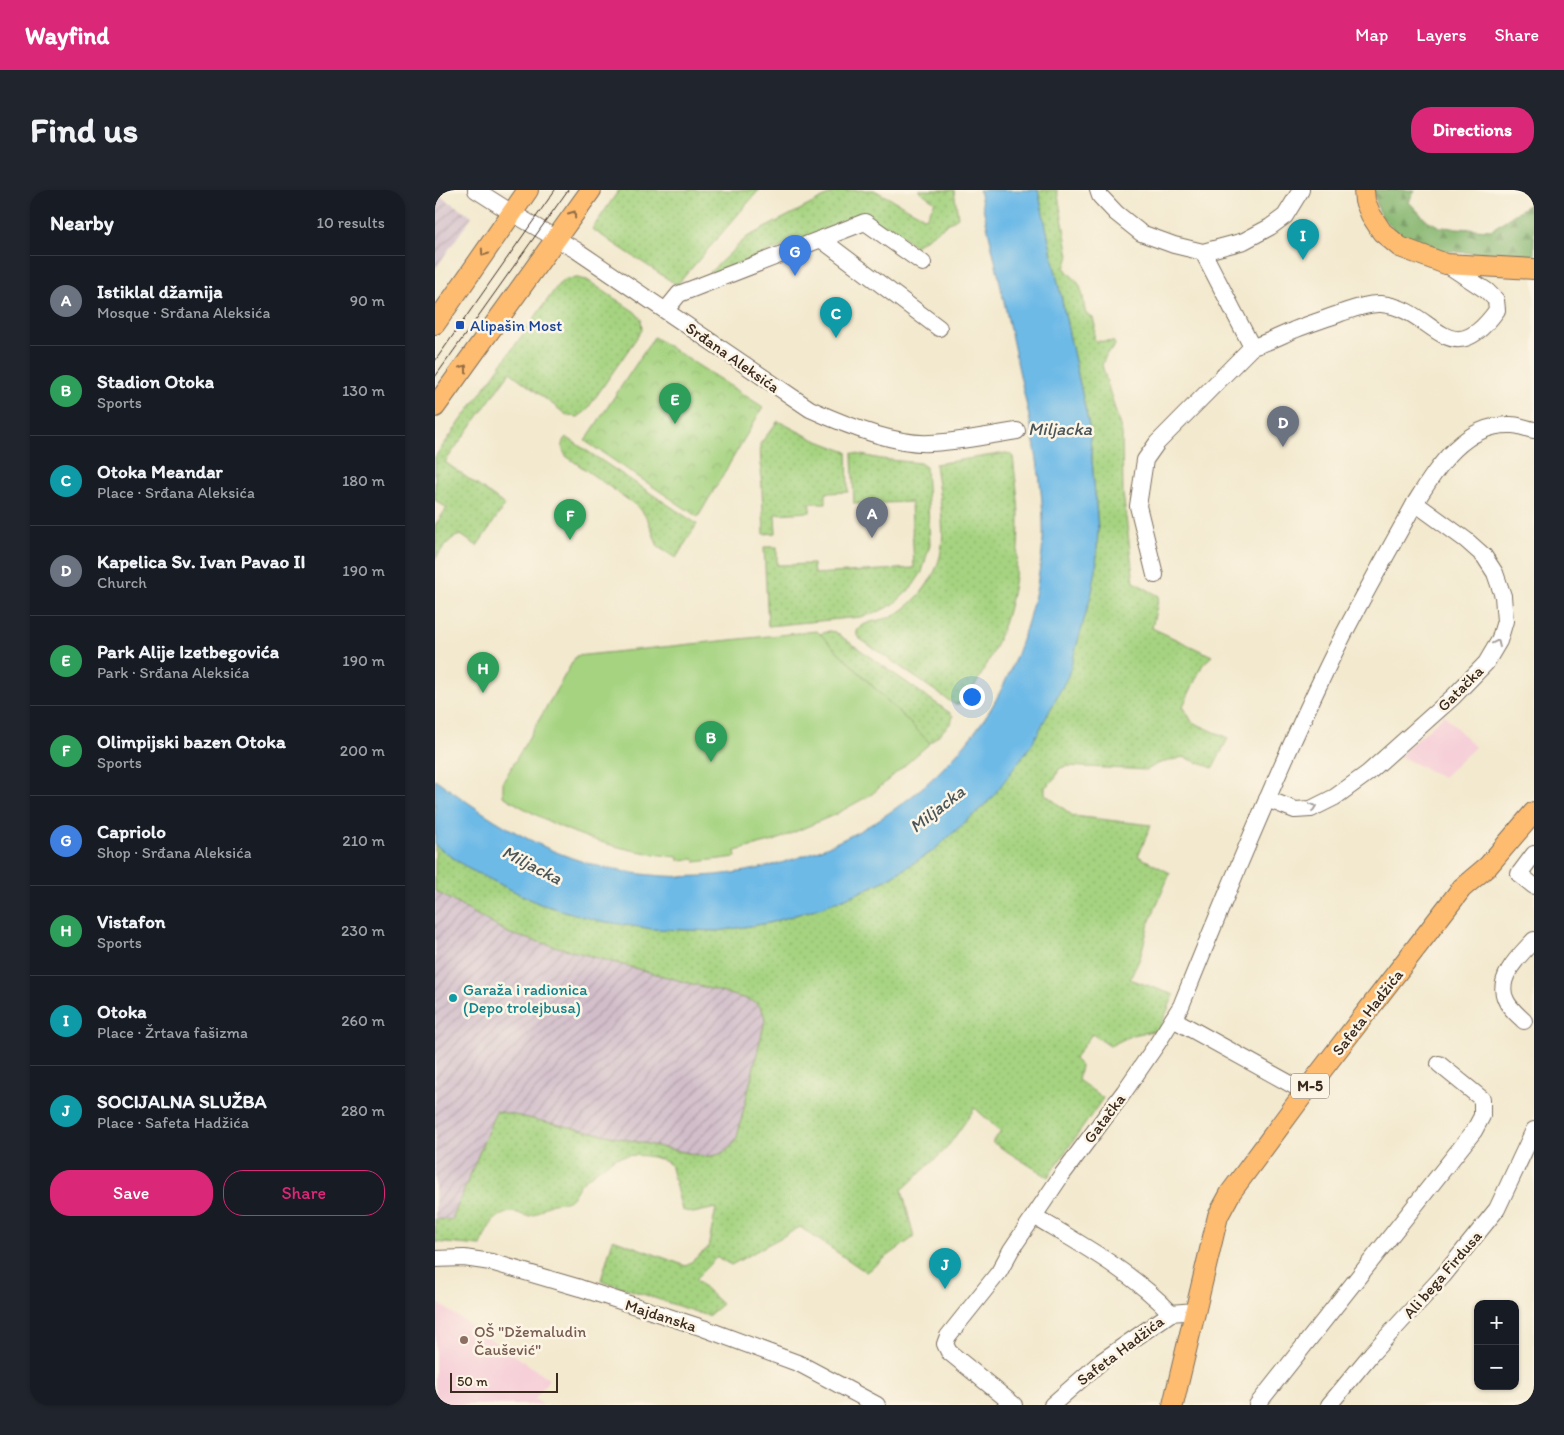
<!DOCTYPE html>
<html lang="en">
<head>
<meta charset="utf-8">
<style>
  :root { --surface:#171b24; --page:#20242c; --text:#f1f3f6; --muted:#9ea1a6; --line:#363941; --accent:#db2777 }
  body { margin:0; font-family:Itim,sans-serif; background:var(--page); color:var(--text) }
  .controls { position:absolute; right:15px; bottom:15px; display:grid; overflow:hidden; border-radius:10px; box-shadow:0 1px 4px #0004 }
  .controls button { width:45px; height:45px; display:grid; place-items:center; padding:0; border:0; border-bottom:1px solid var(--line); background:var(--surface); color:var(--text); font:25px sans-serif }
  .scale { position:absolute; left:15px; bottom:12px; width:108px; box-sizing:border-box; padding-left:5px; border:2px solid #3b2a1e; border-top:0; font-size:14px; line-height:18px; white-space:nowrap; color:#3b2a1e; -webkit-text-stroke:4px #fcf5e5; paint-order:stroke }
  .you { position:absolute; left:536px; top:506px; width:18px; height:18px; margin:-12px; border:4px solid #fff; border-radius:50%; background:#1a73e8; box-shadow:0 0 0 8px #1a73e833 }
  .badge { display:grid; place-items:center; width:32px; height:32px; border-radius:50%; background:var(--accent); color:#fff; font-size:16px; font-weight:700 }
  .pin { position:absolute; translate:-50% -41px; filter:drop-shadow(0 1px 2px #0008) }
  .pin::after { content:''; position:absolute; top:26px; width:18px; height:15px; background:inherit; clip-path:polygon(0 0,100% 0,50% 100%) }
  .list { margin:0; padding:0; list-style:none }
  h2 { display:flex; justify-content:space-between; align-items:center; height:65px; margin:0; padding:0 20px; font-size:21px }
  h2 small { font-size:16px; font-weight:400; color:var(--muted) }
  .list li { display:grid; grid-template-columns:32px 1fr auto; gap:15px; align-items:center; box-sizing:border-box; height:90px; padding:0 20px; border-top:1px solid var(--line) }
  .list b { display:block; font-size:19px; white-space:nowrap }
  .list p { margin:0; font-size:16px; white-space:nowrap; color:var(--muted) }
  .list em { font-size:16px; font-style:normal; color:var(--muted) }
  .actions { display:flex; gap:10px; padding:15px 20px }
  .actions a { flex:1; padding:11px 0; border:1px solid var(--accent); border-radius:20px; text-align:center; font-size:18px; color:var(--accent) }
  .actions .main { background:var(--accent); color:#fff }
  .map { position:relative; flex:none; width:1099px; height:1215px; overflow:hidden; border-radius:20px }
  header { display:flex; align-items:center; gap:30px; box-sizing:border-box; height:70px; padding:0 25px; background:var(--accent); color:#fff }
  header strong { font-size:24px }
  nav { display:flex; gap:28px; margin-inline-start:auto; font-size:18px }
  .intro { display:flex; align-items:center; justify-content:space-between; box-sizing:border-box; height:120px; padding:0 30px }
  h1 { margin:0; font-size:35px }
  .button { padding:12px 22px; border-radius:20px; background:var(--accent); color:#fff; font-size:18px; font-weight:700 }
  main { display:flex; gap:30px; padding:0 30px }
  aside { flex:1; background:var(--surface); border-radius:20px; box-shadow:0 1px 4px #0004 }
  .map>svg:first-child { display:block }
</style>
</head>
<body>
<header>
<strong>Wayfind</strong>
<nav><a>Map</a><a>Layers</a><a>Share</a></nav>
</header>
<div class="intro"><h1>Find us</h1><a class="button">Directions</a></div>
<main>
<aside>
<h2>Nearby<small>10 results</small></h2>
<ul class="list">
<li><span class="badge" style="background:#6b7280">A</span><div><b>Istiklal džamija</b><p>Mosque · Srđana Aleksića</p></div><em>90 m</em></li>
<li><span class="badge" style="background:#2e9e5b">B</span><div><b>Stadion Otoka</b><p>Sports</p></div><em>130 m</em></li>
<li><span class="badge" style="background:#0f9aa8">C</span><div><b>Otoka Meandar</b><p>Place · Srđana Aleksića</p></div><em>180 m</em></li>
<li><span class="badge" style="background:#6b7280">D</span><div><b>Kapelica Sv. Ivan Pavao II</b><p>Church</p></div><em>190 m</em></li>
<li><span class="badge" style="background:#2e9e5b">E</span><div><b>Park Alije Izetbegovića</b><p>Park · Srđana Aleksića</p></div><em>190 m</em></li>
<li><span class="badge" style="background:#2e9e5b">F</span><div><b>Olimpijski bazen Otoka</b><p>Sports</p></div><em>200 m</em></li>
<li><span class="badge" style="background:#3f7fe0">G</span><div><b>Capriolo</b><p>Shop · Srđana Aleksića</p></div><em>210 m</em></li>
<li><span class="badge" style="background:#2e9e5b">H</span><div><b>Vistafon</b><p>Sports</p></div><em>230 m</em></li>
<li><span class="badge" style="background:#0f9aa8">I</span><div><b>Otoka</b><p>Place · Žrtava fašizma</p></div><em>260 m</em></li>
<li><span class="badge" style="background:#0f9aa8">J</span><div><b>SOCIJALNA SLUŽBA</b><p>Place · Safeta Hadžića</p></div><em>280 m</em></li>
</ul>
<div class="actions"><a class="main">Save</a><a>Share</a></div>
</aside>
<div class="map">
<svg width="1099" height="1215" viewBox="0 0 1099 1215">
  <defs>
    <pattern id="industrial-furrows" width="10" height="10" patternUnits="userSpaceOnUse" patternTransform="scale(1.25)"><rect width="10" height="10" fill="#d1bdca"/><path d="M-1 1l2-2M0 10L10 0M9 11l2-2" fill="none" stroke="#ab9aa3"/></pattern>
    <pattern id="grass-dots" width="8" height="8" patternUnits="userSpaceOnUse" patternTransform="scale(1.25)"><rect width="8" height="8" fill="#a5d380"/><path d="M2 2h.1M6 6h.1" fill="none" stroke="#8fb56e" stroke-width="1.8" stroke-linecap="round"/></pattern>
    <pattern id="forest-firs" width="22" height="20" patternUnits="userSpaceOnUse" patternTransform="scale(1.25)"><rect width="22" height="20" fill="#84b56e"/><path d="M5 1l3.5 6h-7zM16 11l3.5 6h-7z" fill="#6d935a"/></pattern>
    <pattern id="park-crowns" width="20" height="18" patternUnits="userSpaceOnUse" patternTransform="scale(1.25)"><rect width="20" height="18" fill="#a5d380"/><path d="M2 6a3 3 0 1 1 6 0M12 15a3 3 0 1 1 6 0" fill="none" stroke="#8fb56e"/></pattern>
  </defs>
  <rect width="100%" height="100%" fill="#fcf5e5"/>
  <filter id="ink" filterUnits="userSpaceOnUse"><feTurbulence type="fractalNoise" baseFrequency=".02" numOctaves="2"/><feDisplacementMap in="SourceGraphic" scale="10" xChannelSelector="R" yChannelSelector="G"/><feConvolveMatrix kernelMatrix="1 2 1 2 8 2 1 2 1" color-interpolation-filters="sRGB"/></filter>
  <filter id="wash" filterUnits="userSpaceOnUse"><feTurbulence type="fractalNoise" baseFrequency=".0096" numOctaves="4" result="noise"/><feDisplacementMap in="SourceGraphic" scale="20" xChannelSelector="R" yChannelSelector="G"/><feGaussianBlur stdDeviation="1.12" result="paint"/><feColorMatrix in="noise" values="0 0 0 0 0 0 0 0 0 0 0 0 0 0 0 0 0 1.4 0 .05"/><feComposite in="paint" operator="in"/></filter>
  <g filter="url(#wash)">
    <rect width="100%" height="100%" fill="#f3e9cf"/>
    <g fill="#f6cfd8">
      <path d="M1009,525L1040,557L1008,587L964,566Z"/>
      <path d="M0,1111L114,1189L100,1209L108,1215H0Z"/>
    </g>
    <g fill="url(#industrial-furrows)">
      <path d="M0,3L37,26L0,79Z"/>
      <path d="M0,701L75,744L312,809L325,816L329,823L330,830L302,947L298,955L286,965L277,967L267,966L61,922L17,1030L0,1029Z"/>
    </g>
    <g fill="url(#grass-dots)" stroke="#707e4f">
      <path d="M184,0H324L242,95L157,39Z"/>
      <path d="M403,0H439L491,28L500,12L483,0H519L523,27L480,56L459,39L426,26L270,87L312,47Z"/>
      <path d="M603,0H622L634,66L630,78C634,85 640,88 643,93C649,102 648,114 651,124L658,128L660,136L659,148L661,151L679,152L680,155L678,159L672,163L667,175L687,243L688,303L699,392L724,406L717,438L777,466L768,474L748,516L757,532L793,548L778,578L748,567L722,574L712,580L631,576L624,579L620,589L610,597V604L638,626L716,635L703,666L735,683L714,733L705,768L695,789L739,805L724,840L697,845L675,856L657,844L639,869L646,876L643,890L668,908L613,987L557,952L566,942L540,918L511,959L467,1000L479,1047L431,1082L365,1037L296,1075L282,1067L260,1089L287,1114L273,1126L166,1090L178,1049L251,1076L273,1058L281,1018L258,1023L247,1020L235,974C222,965 196,963 180,968C176,970 150,989 146,993C142,998 139,1008 133,1011C127,1014 121,1011 115,1014C106,1018 103,1026 92,1026C88,1026 83,1022 78,1022C59,1023 51,1040 46,1056L0,1052V1029L17,1030L61,921L267,966C284,967 295,962 302,947L330,830C328,818 324,813 312,809L75,744L0,701V655L34,679L105,714L217,739L283,741L334,733L387,717L421,704L453,689L498,661L556,609L661,380L663,339L654,236Z"/>
      <path d="M142,88L152,90L200,122L206,129L207,140L151,221L143,227L133,226L75,182L10,272L70,315L42,356L26,345C14,347 7,360 0,369V335L12,318L0,310V267L123,95L131,89Z"/>
      <path d="M343,231L378,249L412,262L413,302L391,303V313H375V322L340,324L341,343L329,344L325,254Z"/>
      <path d="M131,247L262,334L241,368L223,357L213,330L207,321L199,314L131,266C127,260 125,252 131,247Z"/>
      <path d="M417,263L446,269L485,273L491,277L495,354L487,382L477,397L459,414L445,421L425,427L333,436L329,357H342V375L378,374L379,384L479,378L476,312L419,314Z"/>
      <path d="M571,263L575,264L578,267C580,286 583,305 584,324C584,388 575,437 542,492C536,501 531,516 519,514L425,449L422,446V441C428,430 449,431 460,425C482,412 501,388 506,362C511,338 503,299 500,274Z"/>
      <path d="M394,441L400,442L407,447L515,523L518,526L516,533L495,553L385,444Z"/>
    </g>
    <path fill="url(#forest-firs)" stroke="#607046" d="M938,0H980L974,12L990,29L1005,37L1056,40L1099,11V68L999,60L963,44L945,25Z"/>
    <path fill="url(#park-crowns)" stroke="#707e4f" d="M219,147L328,217L263,327L150,251Z"/>
    <path fill="#a5d380" stroke="#707e4f" d="M382,441L495,553L437,604L401,624L339,651L300,661L301,667L260,672L259,669L243,670V667C174,660 127,642 68,606V592L141,466Z"/>
    <path fill="#6dbae7" stroke="#547282" d="M544,0H603L654,236L663,339L661,380L657,402L633,486L597,554L556,609L498,661L453,689L421,704L387,717L334,733L283,741L217,739L164,731L105,714L34,679L0,655V589C53,628 106,663 171,678C317,711 474,646 555,520C572,492 585,459 594,428C597,415 602,401 603,388C606,371 609,352 608,335C607,278 593,222 581,167C569,111 557,56 544,0Z"/>
  </g>
  <g filter="url(#ink)">
    <g fill="none" stroke-linecap="round" stroke-linejoin="round">
      <g stroke="#7b6d5c" stroke-width="18">
        <g id="minor">
          <path d="M41,0L77,23L141,60L375,219C408,234 459,255 495,253C524,252 554,245 582,241"/>
          <path d="M663,0L665,6L681,23L706,43L739,55L768,62L809,51L835,37L850,26L866,0"/>
          <path d="M387,50L504,138"/>
          <path d="M768,62L817,157C832,153 845,146 859,140C874,134 890,129 906,123C918,119 933,113 946,114C999,118 1014,187 1062,120L1061,110L1052,101L1011,74"/>
          <path d="M231,120L244,104L430,32L488,73"/>
          <path d="M720,385L703,316L710,270L722,253L817,157"/>
          <path d="M832,609L860,620L876,619L900,607L933,583L1018,507L1051,473L1064,451L1070,431L1068,406L1060,383L1049,366L1031,350L980,313"/>
          <path d="M1099,664L1084,684L1099,696"/>
          <path d="M738,829L870,902"/>
          <path d="M1089,831C1083,825 1074,818 1071,810C1060,788 1085,765 1099,750"/>
          <path d="M599,1026C647,1055 697,1082 736,1123"/>
          <path d="M0,1069L29,1068L56,1072L145,1098L268,1138L365,1174L442,1215"/>
          <path d="M579,1215L514,1162L510,1154L513,1146L564,1082L576,1060L626,986L689,902L722,854L746,816C791,704 837,593 889,484C916,426 949,370 980,313C1002,278 1029,233 1077,235C1084,235 1092,239 1099,240"/>
          <path d="M617,1215L667,1171L736,1123L760,1121"/>
          <path d="M822,1215L1039,941L1047,926V909L1004,874"/>
          <path d="M894,1215L937,1163L1008,1086L1062,1019L1099,940"/>
        </g>
      </g>
      <g stroke="#7b6d5c" stroke-width="22">
        <g id="major">
          <path d="M929,0L930,11L936,25L947,42L965,57L1011,74L1099,79"/>
          <path d="M0,134L93,0"/>
          <path d="M0,217L156,0"/>
          <path d="M738,1215L783,1026L796,1002L870,902L1027,698L1053,676L1099,622"/>
        </g>
      </g>
      <use href="#minor" stroke="#fff" stroke-width="16"/>
      <use href="#major" stroke="#febc70" stroke-width="20"/>
      <g stroke="#3b2a1e" stroke-width="1">
        <path d="M0,171L120,0"/>
        <path d="M0,187L133,0"/>
      </g>
    </g>
    <defs><path id="oneway-chevron" d="M-2-3.5L2.5 0L-2 3.5" fill="none" stroke-width="1.6" stroke-linecap="round" stroke-linejoin="round" transform="scale(1.25)"/></defs>
    <g stroke="#936c43">
      <use href="#oneway-chevron" transform="translate(138 24) rotate(-55)"/>
      <use href="#oneway-chevron" transform="translate(49 63) rotate(125)"/>
      <use href="#oneway-chevron" transform="translate(29 178) rotate(-54)"/>
    </g>
    <g stroke="#a79f9a">
      <use href="#oneway-chevron" transform="translate(1062 453) rotate(-65)"/>
      <use href="#oneway-chevron" transform="translate(878 617) rotate(-19)"/>
    </g>
  </g>
  <rect fill="#1a4fb4" stroke="#fcf5e5" stroke-width="2" x="20" y="130" width="10" height="10" rx="2.5"/>
  <circle fill="#0f9aa8" stroke="#fcf5e5" stroke-width="2" cx="18" cy="808" r="5"/>
  <circle fill="#8d6e63" stroke="#fcf5e5" stroke-width="2" cx="29" cy="1150" r="5"/>
  <g text-anchor="middle" stroke-width="5" stroke-linejoin="round" paint-order="stroke">
    <rect fill="#fcf5e5" stroke="#75675a" stroke-width="1" x="856" y="883.5" width="38" height="25" rx="4"/>
    <g font-size="15" font-weight="bold" fill="#3b2a1e">
      <text x="875" y="901">M-5</text>
    </g>
    <g font-size="16" fill="#164399" stroke="#fcf5e5" text-anchor="start">
      <text x="35" y="141">Alipašin Most</text>
    </g>
    <g font-size="16" fill="#3b2a1e" stroke="#fcf5e5">
      <text transform="translate(298 167) rotate(35)" y="6">Srđana Aleksića</text>
      <text transform="translate(1025 498) rotate(-45)" y="6">Gatačka</text>
      <text transform="translate(932 822) rotate(-52)" y="6">Safeta Hadžića</text>
      <text transform="translate(669 928) rotate(-53)" y="6">Gatačka</text>
      <text transform="translate(1007 1084) rotate(-49)" y="6">Ali bega Firdusa</text>
      <text transform="translate(226 1125) rotate(18)" y="6">Majdanska</text>
      <text transform="translate(685 1160) rotate(-37)" y="6">Safeta Hadžića</text>
    </g>
    <g font-size="16" fill="#0d838f" stroke="#fcf5e5" text-anchor="start">
      <text x="28" y="805">Garaža i radionica<tspan x="28" dy="18">(Depo trolejbusa)</tspan></text>
    </g>
    <g font-size="16" fill="#785e54" stroke="#fcf5e5" text-anchor="start">
      <text x="39" y="1147">OŠ "Džemaludin<tspan x="39" dy="18">Čaušević"</tspan></text>
    </g>
    <g font-size="18" font-style="italic" fill="#4a555a" stroke="#fcf5e5">
      <text x="625" y="245">Miljacka</text>
      <text transform="translate(502 619) rotate(-38)" y="6">Miljacka</text>
      <text transform="translate(97 675) rotate(27)" y="6">Miljacka</text>
    </g>
  </g>
</svg>
<div class="controls">
<button>+</button>
<button>−</button>
</div>
<div class="scale">50 m</div>
<div class="you"></div>
<div class="pin badge" style="left:437px;top:348px;background:#6b7280">A</div>
<div class="pin badge" style="left:276px;top:572px;background:#2e9e5b">B</div>
<div class="pin badge" style="left:401px;top:148px;background:#0f9aa8">C</div>
<div class="pin badge" style="left:848px;top:257px;background:#6b7280">D</div>
<div class="pin badge" style="left:240px;top:234px;background:#2e9e5b">E</div>
<div class="pin badge" style="left:135px;top:350px;background:#2e9e5b">F</div>
<div class="pin badge" style="left:360px;top:86px;background:#3f7fe0">G</div>
<div class="pin badge" style="left:48px;top:503px;background:#2e9e5b">H</div>
<div class="pin badge" style="left:868px;top:70px;background:#0f9aa8">I</div>
<div class="pin badge" style="left:510px;top:1099px;background:#0f9aa8">J</div>
</div>
</main>
</body>
</html>
